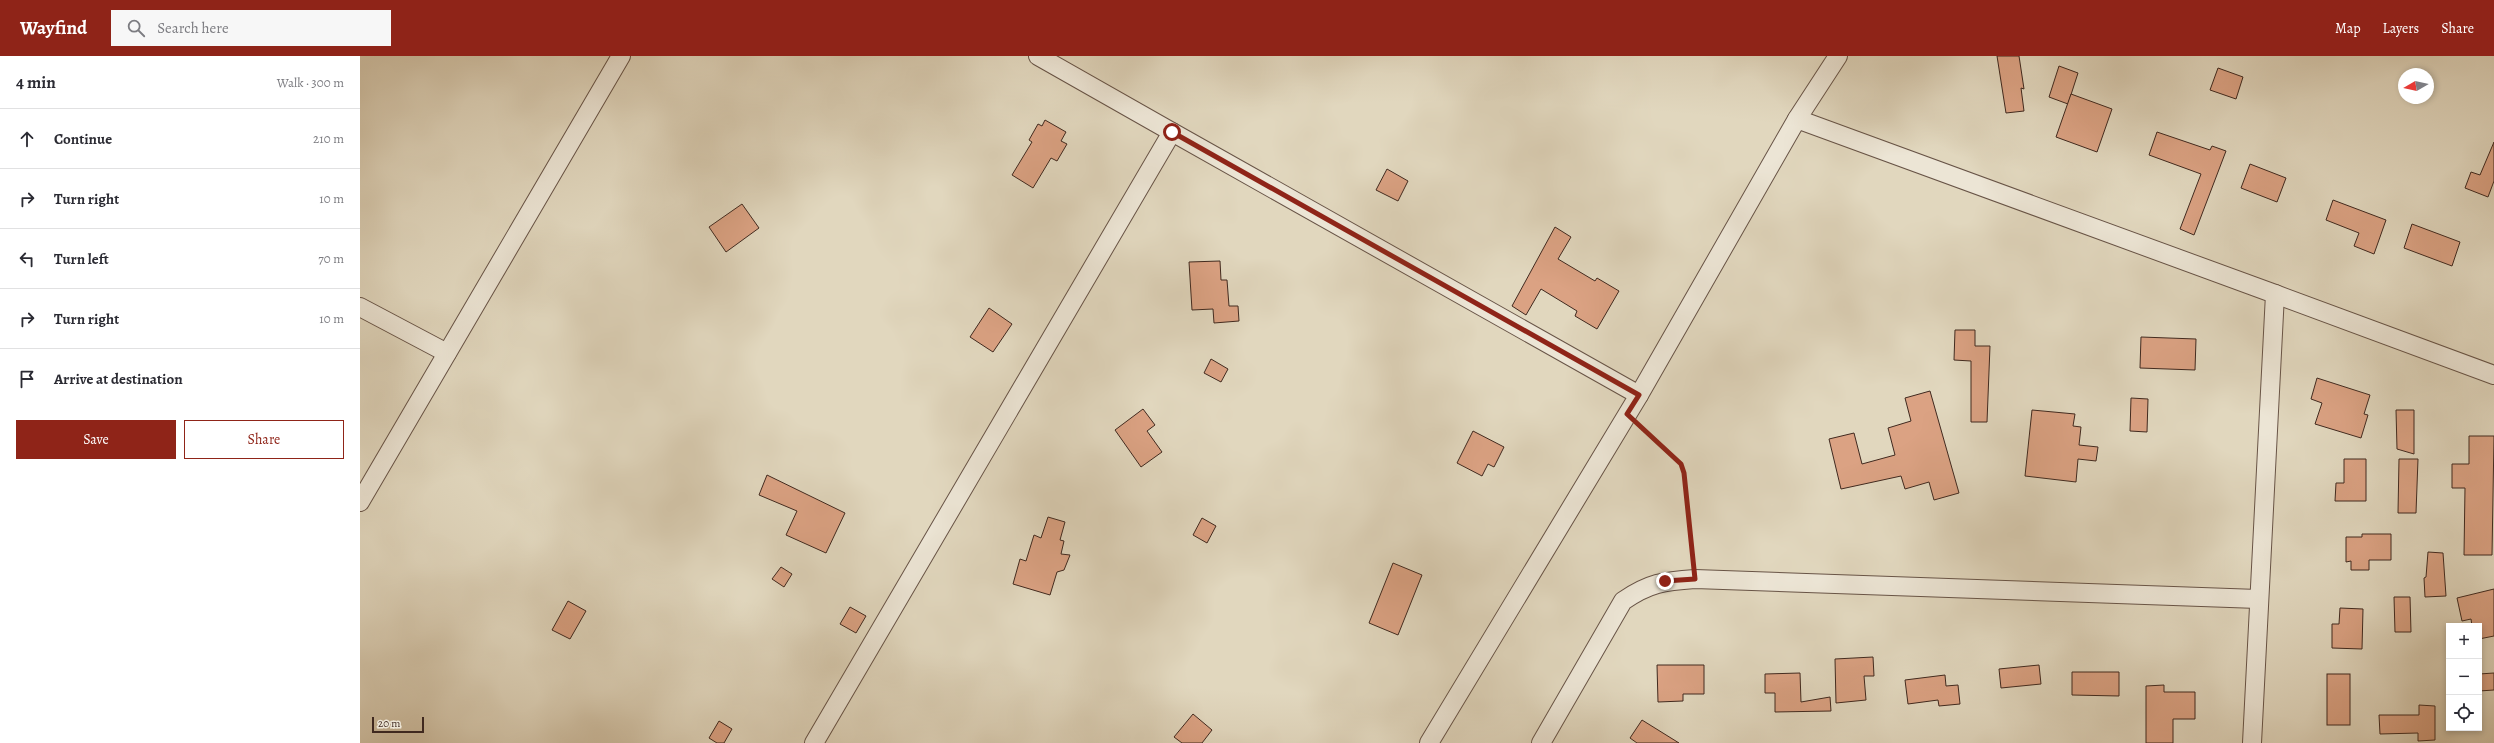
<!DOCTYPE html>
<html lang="en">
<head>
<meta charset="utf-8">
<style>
  :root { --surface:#fff; --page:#f7f7f7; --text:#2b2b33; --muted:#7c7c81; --line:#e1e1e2; --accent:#8f2418 }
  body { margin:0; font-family:Alegreya,serif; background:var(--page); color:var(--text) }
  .controls { position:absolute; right:12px; bottom:12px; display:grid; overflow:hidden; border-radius:0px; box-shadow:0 2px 6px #0003 }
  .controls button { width:36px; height:36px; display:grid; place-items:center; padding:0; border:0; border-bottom:1px solid var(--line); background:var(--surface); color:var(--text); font:20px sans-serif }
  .compass { position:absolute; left:2038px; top:12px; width:36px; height:36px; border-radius:50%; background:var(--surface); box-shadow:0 2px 6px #0003; rotate:261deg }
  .scale { position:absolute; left:12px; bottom:10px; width:52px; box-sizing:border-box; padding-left:4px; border:2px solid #40291f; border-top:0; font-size:11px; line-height:14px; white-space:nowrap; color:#40291f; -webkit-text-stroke:3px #ece5d5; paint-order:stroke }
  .stop { position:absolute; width:12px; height:12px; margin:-9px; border:3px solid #8f2418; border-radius:50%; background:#fff }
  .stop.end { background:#8f2418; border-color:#fff; box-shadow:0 1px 4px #0008 }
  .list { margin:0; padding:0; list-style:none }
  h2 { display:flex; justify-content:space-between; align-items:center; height:52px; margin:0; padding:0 16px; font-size:17px }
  h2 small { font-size:13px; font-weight:400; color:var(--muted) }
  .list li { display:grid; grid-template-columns:26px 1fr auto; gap:12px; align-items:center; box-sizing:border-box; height:60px; padding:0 16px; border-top:1px solid var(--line) }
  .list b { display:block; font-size:15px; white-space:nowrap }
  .list em { font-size:13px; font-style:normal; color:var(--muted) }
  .actions { display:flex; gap:8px; padding:12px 16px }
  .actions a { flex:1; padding:9px 0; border:1px solid var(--accent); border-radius:0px; text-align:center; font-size:14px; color:var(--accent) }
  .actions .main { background:var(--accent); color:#fff }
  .icon { flex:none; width:22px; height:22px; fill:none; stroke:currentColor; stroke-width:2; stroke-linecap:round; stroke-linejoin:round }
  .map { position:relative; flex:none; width:2134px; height:687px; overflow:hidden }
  header { display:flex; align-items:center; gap:24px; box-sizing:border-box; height:56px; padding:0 20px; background:var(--accent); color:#fff }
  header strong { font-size:19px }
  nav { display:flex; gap:22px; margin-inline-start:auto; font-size:14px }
  .search { width:280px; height:36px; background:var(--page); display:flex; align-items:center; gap:10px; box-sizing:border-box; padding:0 14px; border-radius:0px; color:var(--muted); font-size:15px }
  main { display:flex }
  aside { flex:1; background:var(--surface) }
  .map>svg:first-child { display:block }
</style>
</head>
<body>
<header>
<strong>Wayfind</strong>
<div class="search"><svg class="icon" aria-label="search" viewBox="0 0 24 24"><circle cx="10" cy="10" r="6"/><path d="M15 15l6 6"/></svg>Search here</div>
<nav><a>Map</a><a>Layers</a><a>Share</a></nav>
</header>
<main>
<aside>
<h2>4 min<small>Walk · 300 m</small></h2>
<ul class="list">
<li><svg class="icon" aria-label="ahead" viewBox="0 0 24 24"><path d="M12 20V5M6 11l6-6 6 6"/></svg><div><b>Continue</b></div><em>210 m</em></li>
<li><svg class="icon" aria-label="right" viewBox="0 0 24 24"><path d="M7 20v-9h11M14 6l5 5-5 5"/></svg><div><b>Turn right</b></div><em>10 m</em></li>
<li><svg class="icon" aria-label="left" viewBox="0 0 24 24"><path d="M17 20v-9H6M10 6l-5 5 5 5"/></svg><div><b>Turn left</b></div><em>70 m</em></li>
<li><svg class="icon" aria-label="right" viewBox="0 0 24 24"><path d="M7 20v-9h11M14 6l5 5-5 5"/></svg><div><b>Turn right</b></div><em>10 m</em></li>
<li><svg class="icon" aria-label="arrive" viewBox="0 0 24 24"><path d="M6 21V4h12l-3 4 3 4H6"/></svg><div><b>Arrive at destination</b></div></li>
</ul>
<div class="actions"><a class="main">Save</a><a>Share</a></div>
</aside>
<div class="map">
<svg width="2134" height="687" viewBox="0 0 2134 687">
  <rect width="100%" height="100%" fill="#e1d7be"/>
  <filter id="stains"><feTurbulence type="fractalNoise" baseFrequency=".005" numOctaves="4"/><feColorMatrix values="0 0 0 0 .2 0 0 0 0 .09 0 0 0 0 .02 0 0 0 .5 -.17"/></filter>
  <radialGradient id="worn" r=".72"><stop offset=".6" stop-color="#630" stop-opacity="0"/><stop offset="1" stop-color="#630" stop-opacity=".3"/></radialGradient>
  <g fill="#dba283" stroke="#40291f">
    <path d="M1637,0H1659L1664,33L1661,32L1664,55L1646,57Z"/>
    <path d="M1699,10L1718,17L1708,48L1689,41Z"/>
    <path d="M1858,12L1883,21L1876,43L1850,34Z"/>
    <path d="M1711,38L1752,53L1737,96L1696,81Z"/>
    <path d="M685,64L706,76L701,85L707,88L697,105L691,102L673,132L652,119L672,86L669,84L678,68L682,70Z"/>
    <path d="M1797,76L1850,94L1852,90L1866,95L1834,179L1820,173L1841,118L1789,99Z"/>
    <path d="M2134,86V125L2128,141L2105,132L2111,116L2120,119Z"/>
    <path d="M1890,108L1926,122L1917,146L1881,132Z"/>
    <path d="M1027,113L1048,125L1038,145L1016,134Z"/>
    <path d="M1973,144L2026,164L2014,198L1994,190L1999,177L1966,164Z"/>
    <path d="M382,148L399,172L366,196L349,171Z"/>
    <path d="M2052,168L2100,186L2092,210L2044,192Z"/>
    <path d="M1195,171L1211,181L1198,203L1235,225L1237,222L1259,235L1237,273L1215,260L1217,255L1181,233L1166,259L1152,250Z"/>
    <path d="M860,205L861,224H867L869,250H878L879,265L854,267L853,253L832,254L829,206Z"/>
    <path d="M629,252L652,268L633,296L610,281Z"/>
    <path d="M1595,274H1615V290H1630L1627,366H1611V305L1594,304Z"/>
    <path d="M1781,281L1836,283L1835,314L1780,312Z"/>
    <path d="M851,303L868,313L861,326L844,317Z"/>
    <path d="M1957,322L2010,339L2004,358L2008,359L2001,382L1955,368L1962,347L1951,343Z"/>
    <path d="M1570,335L1599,437L1574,444L1569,426L1545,433L1541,420L1481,433L1469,383L1494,377L1502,408L1535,399L1528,372L1551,365L1545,342Z"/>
    <path d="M1771,342L1788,343L1787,376L1770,375Z"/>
    <path d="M783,353L795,369L787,375L802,396L781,411L755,374Z"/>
    <path d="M1672,354L1715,358L1713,370L1721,371L1719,389L1738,391L1736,405L1718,403L1716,426L1665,420Z"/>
    <path d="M2036,354H2054V398L2037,393Z"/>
    <path d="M1113,375L1144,391L1134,411L1128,408L1122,420L1097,407Z"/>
    <path d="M2109,380H2134L2132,499H2104L2105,432H2092V408H2109Z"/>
    <path d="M1984,403H2006V445H1975L1976,427H1984Z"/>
    <path d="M2039,403H2058L2056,457H2038Z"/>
    <path d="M407,419L485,457L466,497L426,479L437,455L399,439Z"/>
    <path d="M688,461L705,466L700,484L704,485L701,498L710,499L704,514L697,516L690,539L653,528L660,503L666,505L674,479L681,482Z"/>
    <path d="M842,462L856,470L847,487L833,479Z"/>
    <path d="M2002,478H2031V504H2009V514H1991V505L1986,506V481H2002Z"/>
    <path d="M2068,496L2083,497L2086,540L2065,541L2064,522L2066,521Z"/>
    <path d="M1033,507L1062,519L1038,579L1009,567Z"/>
    <path d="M421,511L432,518L424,531L412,523Z"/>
    <path d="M2134,533V580L2119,583V570H2112L2111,563L2102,565L2097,542Z"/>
    <path d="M2034,541H2050L2051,576H2035Z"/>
    <path d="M208,545L226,555L210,583L192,574Z"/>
    <path d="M490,551L506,560L496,577L480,568Z"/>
    <path d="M1980,552L2003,553L2002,593L1972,592V568H1979Z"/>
    <path d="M1513,601L1514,620H1504L1506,644L1476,647L1475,603Z"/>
    <path d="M1297,609H1344V638H1323V645L1298,646Z"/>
    <path d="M1679,609L1681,628L1641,632L1639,613Z"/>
    <path d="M1712,616H1759V640L1712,639Z"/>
    <path d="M1440,617L1441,646L1470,641L1471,655L1415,656V637H1405V618Z"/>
    <path d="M2134,617V634L2119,635V618Z"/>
    <rect x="1967" y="618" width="23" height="51"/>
    <path d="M1585,619L1586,630L1598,629L1600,648L1579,650L1578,644L1548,648L1545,624Z"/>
    <path d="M1804,629V636H1835V663H1813V687H1786V630Z"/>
    <path d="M2059,649L2075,650V684L2058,685V677L2020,678L2019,659H2059Z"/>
    <path d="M833,658L852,674L842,687H822L814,681Z"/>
    <path d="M1282,664L1319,687H1277L1270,682Z"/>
    <path d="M359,665L372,673L364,687H357L349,682Z"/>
  </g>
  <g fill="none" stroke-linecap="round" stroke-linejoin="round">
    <g stroke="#685447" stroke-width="20">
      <g id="street">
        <path d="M1437,63L1915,238L1892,687"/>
        <path d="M812,76L1279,339"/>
        <path d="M1915,238L2134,319"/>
        <path d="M0,251L87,297"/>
        <path d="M0,446L261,0"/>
        <path d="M454,687L812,76L678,0"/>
        <path d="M1069,687L1279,339L1437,63L1478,0"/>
        <path d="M1181,687L1263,545C1289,527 1304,525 1335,523L1898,543"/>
      </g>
    </g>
    <path stroke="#40291f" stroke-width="2.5" stroke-dasharray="1 2" stroke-linecap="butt" d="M1280,371L1321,408L1324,417L1333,507"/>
    <use href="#street" stroke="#ece5d5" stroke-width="18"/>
  </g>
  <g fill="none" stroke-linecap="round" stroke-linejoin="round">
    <path stroke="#8f2418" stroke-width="5" d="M812,76L1279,339L1267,358L1321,408L1324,417L1335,523L1305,525"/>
  </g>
  <rect width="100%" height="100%" filter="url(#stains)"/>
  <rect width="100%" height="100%" fill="url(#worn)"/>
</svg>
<div class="controls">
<button>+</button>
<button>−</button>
<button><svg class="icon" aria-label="locate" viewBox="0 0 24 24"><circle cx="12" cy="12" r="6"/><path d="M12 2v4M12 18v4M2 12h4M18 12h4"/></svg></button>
</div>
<svg class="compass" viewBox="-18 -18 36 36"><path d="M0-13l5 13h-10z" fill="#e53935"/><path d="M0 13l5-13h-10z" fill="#7c7c81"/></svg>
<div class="scale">20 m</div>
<div class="stop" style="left:812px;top:76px"></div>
<div class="stop end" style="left:1305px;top:525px"></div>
</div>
</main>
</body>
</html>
